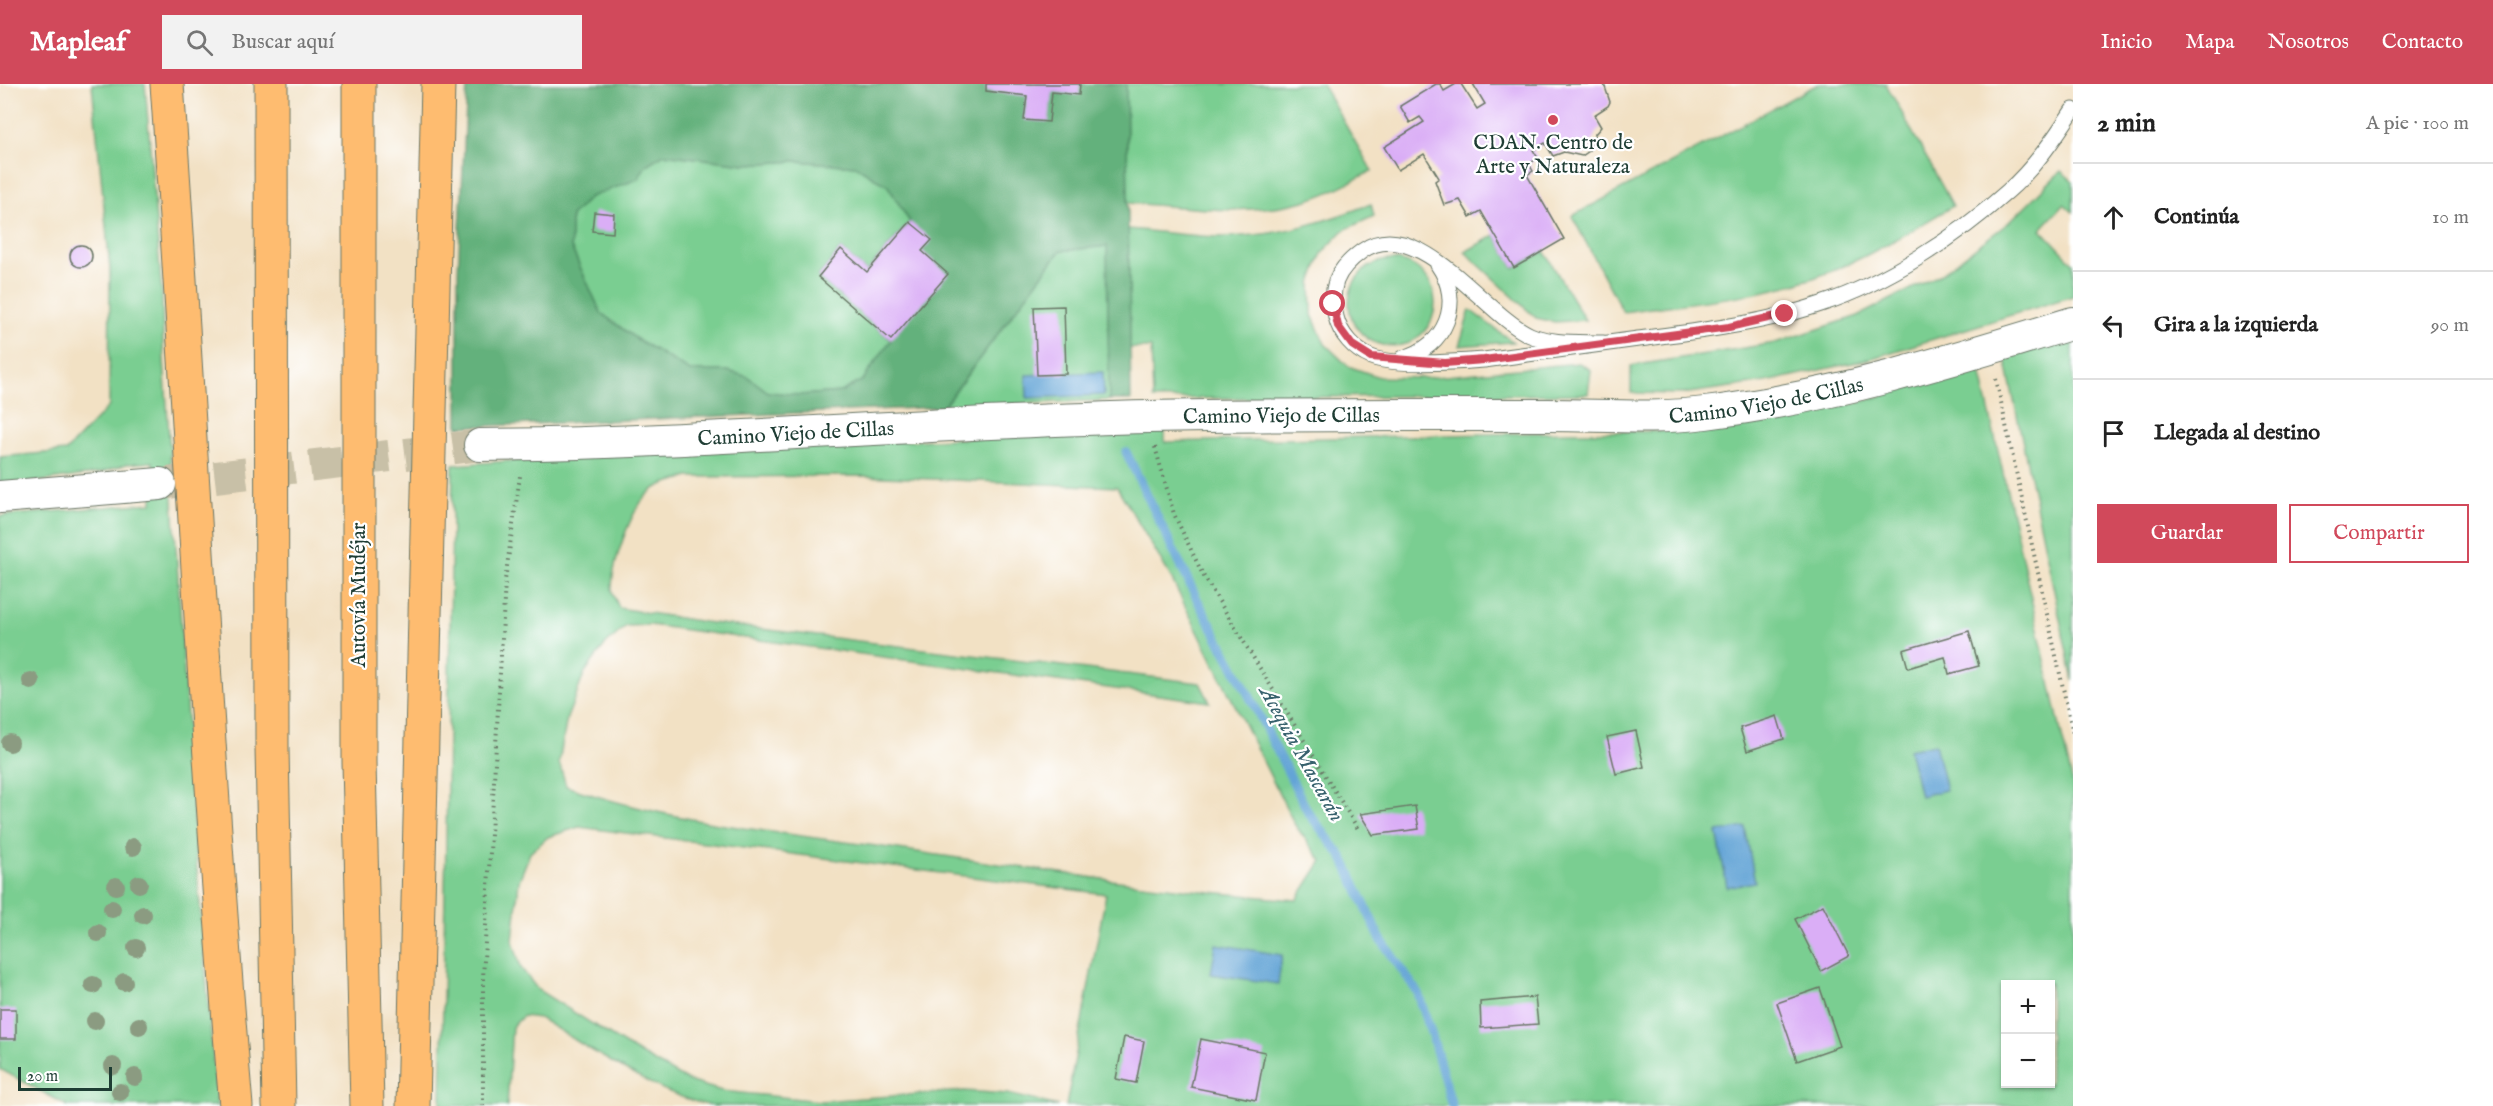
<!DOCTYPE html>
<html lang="es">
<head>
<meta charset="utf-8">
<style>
  :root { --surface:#fff; --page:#f2f2f2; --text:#222; --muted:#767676; --line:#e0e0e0; --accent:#d1495b }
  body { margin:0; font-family:"IM FELL English",serif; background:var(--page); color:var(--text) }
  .controls { position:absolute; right:18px; bottom:18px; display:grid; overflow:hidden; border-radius:0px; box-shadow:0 2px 4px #0004 }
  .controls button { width:54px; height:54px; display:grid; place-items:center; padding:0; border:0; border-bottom:2px solid var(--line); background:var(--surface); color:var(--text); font:30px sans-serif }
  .scale { position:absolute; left:18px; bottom:15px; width:94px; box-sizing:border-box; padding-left:6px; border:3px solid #1f3d34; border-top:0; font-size:16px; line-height:21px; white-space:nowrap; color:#1f3d34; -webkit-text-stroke:4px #fff; paint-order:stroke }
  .stop { position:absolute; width:18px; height:18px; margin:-14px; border:4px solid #d1495b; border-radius:50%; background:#fff }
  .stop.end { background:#d1495b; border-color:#fff; box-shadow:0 2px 6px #0008 }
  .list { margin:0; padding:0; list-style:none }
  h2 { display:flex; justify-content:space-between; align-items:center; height:78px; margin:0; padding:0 24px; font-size:26px }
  h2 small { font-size:20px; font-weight:400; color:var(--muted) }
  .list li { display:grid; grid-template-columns:39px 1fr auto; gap:18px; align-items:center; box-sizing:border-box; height:108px; padding:0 24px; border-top:2px solid var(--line) }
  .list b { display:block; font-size:22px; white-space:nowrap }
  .list em { font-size:20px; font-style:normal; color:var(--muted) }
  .actions { display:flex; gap:12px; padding:18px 24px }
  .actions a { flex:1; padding:14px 0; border:2px solid var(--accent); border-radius:0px; text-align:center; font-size:21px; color:var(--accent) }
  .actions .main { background:var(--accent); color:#fff }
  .icon { flex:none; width:33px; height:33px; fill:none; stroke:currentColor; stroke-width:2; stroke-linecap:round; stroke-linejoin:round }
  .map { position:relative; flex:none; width:2073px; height:1022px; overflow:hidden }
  header { display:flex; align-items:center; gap:36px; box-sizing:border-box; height:84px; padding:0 30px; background:var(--accent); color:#fff }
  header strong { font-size:28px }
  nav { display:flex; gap:33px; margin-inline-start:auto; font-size:21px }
  .search { width:420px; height:54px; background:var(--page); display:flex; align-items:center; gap:15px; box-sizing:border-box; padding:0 21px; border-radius:0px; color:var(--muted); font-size:22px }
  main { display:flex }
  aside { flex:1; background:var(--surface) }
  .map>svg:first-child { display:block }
</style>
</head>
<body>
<header>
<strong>Mapleaf</strong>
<div class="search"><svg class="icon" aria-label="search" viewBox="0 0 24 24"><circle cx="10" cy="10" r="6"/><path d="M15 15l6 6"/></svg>Buscar aquí</div>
<nav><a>Inicio</a><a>Mapa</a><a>Nosotros</a><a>Contacto</a></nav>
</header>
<main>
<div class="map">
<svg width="2073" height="1022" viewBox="0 0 2073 1022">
  <rect width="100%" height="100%" fill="#fff"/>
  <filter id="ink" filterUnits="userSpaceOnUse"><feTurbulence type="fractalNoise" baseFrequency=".0167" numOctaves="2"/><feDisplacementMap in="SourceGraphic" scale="12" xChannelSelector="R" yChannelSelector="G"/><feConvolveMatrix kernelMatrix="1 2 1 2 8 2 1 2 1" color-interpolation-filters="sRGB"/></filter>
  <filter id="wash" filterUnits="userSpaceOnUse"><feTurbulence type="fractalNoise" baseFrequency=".008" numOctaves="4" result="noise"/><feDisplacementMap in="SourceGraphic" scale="24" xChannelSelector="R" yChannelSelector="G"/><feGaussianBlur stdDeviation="1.35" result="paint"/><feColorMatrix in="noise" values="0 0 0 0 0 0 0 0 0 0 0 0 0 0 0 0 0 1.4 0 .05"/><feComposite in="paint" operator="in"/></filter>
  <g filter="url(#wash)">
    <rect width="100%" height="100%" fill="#f2e1c4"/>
    <g fill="#7ace91" stroke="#4c8662" stroke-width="1.5" fill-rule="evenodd">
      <path d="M92,0H145L162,212L163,260L196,775L217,1022H68L0,985V432L152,419L153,378L127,380L100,389L0,403V373L66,367L109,322L110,184Z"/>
      <path d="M1126,0H1322L1372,87C1350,98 1327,111 1304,117C1247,133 1186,123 1128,119Z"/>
      <path d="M1818,0H1886L1953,122C1912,146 1871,172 1827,189C1764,214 1689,218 1623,228L1572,132Z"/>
      <path d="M663,70L745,80L797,77L856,82L888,102L910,138L867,188L891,256L863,296L841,308L800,311L768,308L748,293L728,287H690L638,256L601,229L571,163V132L590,113L638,95L646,81Z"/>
      <path d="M2061,87L2073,97V128L2064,120L2041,145L2073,179V212L1866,276L1766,298L1682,310L1631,309V282L1775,259L1858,232L1941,190L2008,139Z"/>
      <path d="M1371,120L1374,132L1344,146L1322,169L1311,199L1312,231L1325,260L1348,282L1379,293L1425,294L1579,279L1591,286L1588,310L1153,315L1151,264H1130L1128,145C1163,148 1209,155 1243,152C1288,149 1329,136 1371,120Z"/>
      <path d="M1495,151L1514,184L1544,167L1585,236L1555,238L1536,234L1465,168Z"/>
      <path d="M1108,162L1109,316L943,323L1060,167Z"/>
      <circle cx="1392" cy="219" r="43"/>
      <path d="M1470,226L1513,258L1459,262Z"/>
      <path d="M2073,254V597L2005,274Z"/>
      <path d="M1979,282L2073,701V1022H1066L1106,810L579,743L548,753L530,769L519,797L513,857L521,884L538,906L642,971L688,997L722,1007L820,1017L964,1007L1008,1010L1058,1022H713C660,1013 586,962 539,934L523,932L512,943L507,1022H441L453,381L608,370L1165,346V358L1570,348L1707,347L1861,318ZM862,392L1117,403L1168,488L1295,741L1322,777L1297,816C1161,806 1026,784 891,764C783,749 669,739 566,702L559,678L567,634L585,588L604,562L626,542L650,541L1210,618L1200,599L704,538L619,524C617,518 611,509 612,502C613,478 630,428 647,411C657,400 674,397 689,393ZM2006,900H2050V1000H2006Z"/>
    </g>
    <path fill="#63b17b" stroke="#417758" stroke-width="1.5" fill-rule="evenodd" d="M467,0H1126L1131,316H1109L1107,162L1060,167L943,323L458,343V188ZM664,70L745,80L797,77L856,82L888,102L910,138L867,188L841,165L818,193L891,256L863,296L841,308L800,311L768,308L748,293L728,287H690L638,256L601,229L571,163V132L590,113L638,95L646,81Z"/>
    <g fill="#63a4d6" stroke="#417085" stroke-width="1.5">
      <path d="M1103,288L1104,311L1027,314L1026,291Z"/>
      <path d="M1935,660L1946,706L1920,712L1909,665Z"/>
      <path d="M1745,743L1755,798L1727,803L1717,748Z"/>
      <path d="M1216,860L1282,871L1278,900L1211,890Z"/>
    </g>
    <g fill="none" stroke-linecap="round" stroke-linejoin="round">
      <path stroke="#63a4d6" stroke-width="9" d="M1126,368L1199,519L1252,617L1308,728L1343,774L1380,854L1418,909L1432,952L1452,1022"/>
    </g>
    <g id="blocks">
      <g fill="#daaef6">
        <path d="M986,0H1080L1079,11L1052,8L1049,38L1024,36L1027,12L986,7Z"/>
        <path d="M1436,0H1440L1444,7L1456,0H1461L1477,25L1485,20L1473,0H1604L1610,18L1608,22L1594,31L1601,43L1595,50L1589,67L1582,72L1564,68L1553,72L1545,59L1533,66L1538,74L1529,80L1533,87L1527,91L1564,155L1514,184L1481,127L1470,133L1460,116L1444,121L1435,97L1439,94L1424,70L1398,86L1384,63L1424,38L1420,33L1410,39L1400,22Z"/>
        <path d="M594,128L614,130L613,149L592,147Z"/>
        <path d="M910,138L932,156L922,167L948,190L891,256L818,193L841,165L867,188Z"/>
        <circle cx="81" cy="172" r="11"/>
        <path d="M1064,222L1066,290L1037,291L1034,223Z"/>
        <path d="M1969,547L1979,582L1949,590L1945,573L1908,584L1903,566Z"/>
        <path d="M1777,632L1784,655L1747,667L1740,644Z"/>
        <path d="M1636,647L1644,683L1616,690L1607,653Z"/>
        <path d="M1415,722L1419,745L1373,751L1360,730Z"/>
        <path d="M1823,821L1849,872L1821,887L1795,835Z"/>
        <path d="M1820,904L1840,962L1797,977L1777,919Z"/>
        <path d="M1535,913L1538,940L1481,944L1480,918Z"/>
        <rect x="0" y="925" width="16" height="30"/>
        <path d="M1124,953L1144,957L1136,999L1116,995Z"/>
        <path d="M1201,955L1265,968L1256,1016L1191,1003Z"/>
      </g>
    </g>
  </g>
  <g filter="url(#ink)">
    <use href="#blocks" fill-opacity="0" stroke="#697666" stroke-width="1.5"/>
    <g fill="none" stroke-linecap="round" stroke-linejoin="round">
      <path stroke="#c8c0a7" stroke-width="32" stroke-dasharray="32 16" stroke-linecap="butt" d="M167,399L480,361"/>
      <g stroke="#697666" stroke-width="17">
        <g id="service">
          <path d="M1603,259C1580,258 1551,260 1530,251C1486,232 1417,127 1362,167C1351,175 1341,184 1336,197C1332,209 1333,222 1336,233C1340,250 1354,266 1371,273C1394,282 1458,278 1484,276C1535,269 1587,262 1638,255C1699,247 1762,240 1821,220C1886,199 1957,153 2008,107C2034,84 2054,55 2073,26"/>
          <path d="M1403,274C1446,263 1464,218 1438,181"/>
        </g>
      </g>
      <g stroke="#697666" stroke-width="34">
        <g id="minor">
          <path id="s1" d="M480,361C703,359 926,338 1149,333C1278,330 1407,331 1536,331C1592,330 1649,336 1705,329C1830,314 1953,276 2073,239"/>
          <path d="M0,413L160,400"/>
        </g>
      </g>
      <g stroke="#697666" stroke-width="35">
        <g id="motorway">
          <path d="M167,0C191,341 207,682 236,1022"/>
          <path d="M271,0L272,664L279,1022"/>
          <path d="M359,0V678L367,1022"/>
          <path d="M413,1022L438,0"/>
        </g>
      </g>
      <g stroke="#697666" stroke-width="4" stroke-dasharray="1.5 4.5" stroke-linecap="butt">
        <path d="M1996,295L2073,650"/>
        <path d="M1155,363L1174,430L1203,491L1358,745"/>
        <path d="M483,1022V894L502,553L505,496L520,392"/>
      </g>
      <use href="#service" stroke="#fff" stroke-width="15"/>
      <use href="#minor" stroke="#fff" stroke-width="32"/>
      <use href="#motorway" stroke="#febc70" stroke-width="33"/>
    </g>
    <g fill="#8b9b81">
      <circle cx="31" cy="597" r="9"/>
      <circle cx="10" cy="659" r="9"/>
      <circle cx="133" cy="763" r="9"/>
      <circle cx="139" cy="800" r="9"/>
      <circle cx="116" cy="802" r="9"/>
      <circle cx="112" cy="825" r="9"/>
      <circle cx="143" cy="831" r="9"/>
      <circle cx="98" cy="849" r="9"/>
      <circle cx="136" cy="864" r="9"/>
      <circle cx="124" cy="898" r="9"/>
      <circle cx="93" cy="901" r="9"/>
      <circle cx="95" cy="937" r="9"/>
      <circle cx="139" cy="942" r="9"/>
      <circle cx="113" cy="982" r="9"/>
      <circle cx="135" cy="993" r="9"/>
      <circle cx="120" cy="1008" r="9"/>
    </g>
  </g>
  <g fill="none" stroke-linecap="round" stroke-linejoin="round" filter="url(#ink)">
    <path stroke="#d1495b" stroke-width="8" d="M1333,220L1338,242L1352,261L1371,273L1445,279L1484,276L1729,243L1785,230"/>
  </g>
  <circle fill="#d1495b" stroke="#fff" stroke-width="2" cx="1553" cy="36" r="6"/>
  <g text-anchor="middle" stroke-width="4.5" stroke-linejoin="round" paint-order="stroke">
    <g font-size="21" fill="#1f3d34" stroke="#fff">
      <text x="1553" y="65">CDAN. Centro de<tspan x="1553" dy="24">Arte y Naturaleza</tspan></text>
    </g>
    <g font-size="21" fill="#1f3d34" stroke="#fff">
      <text dy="7" stroke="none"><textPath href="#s1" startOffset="1288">Camino Viejo de Cillas</textPath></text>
      <text dy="7" stroke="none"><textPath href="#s1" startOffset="802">Camino Viejo de Cillas</textPath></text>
      <text dy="7" stroke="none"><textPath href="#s1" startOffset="316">Camino Viejo de Cillas</textPath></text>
      <text transform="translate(358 511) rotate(-90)" y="7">Autovía Mudéjar</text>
    </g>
    <g font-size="22" font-style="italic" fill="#37616d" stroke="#fff">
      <text transform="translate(1303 669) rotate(61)" y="8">Acequia Mascarán</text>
    </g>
  </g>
</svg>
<div class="controls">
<button>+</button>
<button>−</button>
</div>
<div class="scale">20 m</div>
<div class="stop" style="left:1333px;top:220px"></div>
<div class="stop end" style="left:1785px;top:230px"></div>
</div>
<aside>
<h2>2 min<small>A pie · 100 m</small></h2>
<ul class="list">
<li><svg class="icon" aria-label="ahead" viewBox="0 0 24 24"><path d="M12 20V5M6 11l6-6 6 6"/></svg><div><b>Continúa</b></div><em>10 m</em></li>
<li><svg class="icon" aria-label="left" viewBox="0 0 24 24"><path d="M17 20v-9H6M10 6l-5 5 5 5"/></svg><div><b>Gira a la izquierda</b></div><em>90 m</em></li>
<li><svg class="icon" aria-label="arrive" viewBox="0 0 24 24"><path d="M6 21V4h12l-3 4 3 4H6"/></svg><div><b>Llegada al destino</b></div></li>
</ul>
<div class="actions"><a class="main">Guardar</a><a>Compartir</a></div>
</aside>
</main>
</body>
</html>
